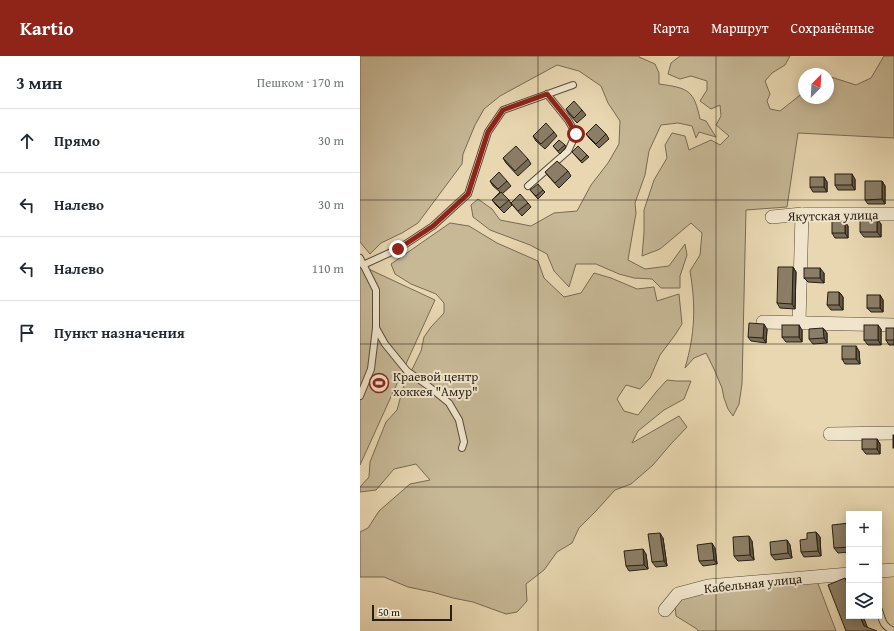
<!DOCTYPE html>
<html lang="ru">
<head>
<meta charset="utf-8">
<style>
  :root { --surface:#fff; --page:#f6f6f7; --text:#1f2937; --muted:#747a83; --line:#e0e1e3; --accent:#8f2418 }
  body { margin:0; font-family:"Gentium Book Plus",serif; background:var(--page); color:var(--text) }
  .controls { position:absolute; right:12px; bottom:12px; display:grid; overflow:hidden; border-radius:0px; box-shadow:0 2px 10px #0003 }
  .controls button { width:36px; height:36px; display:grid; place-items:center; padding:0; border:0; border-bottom:1px solid var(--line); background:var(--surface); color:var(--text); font:20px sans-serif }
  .compass { position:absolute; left:438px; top:12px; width:36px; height:36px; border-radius:50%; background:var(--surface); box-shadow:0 2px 10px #0003; rotate:24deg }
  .scale { position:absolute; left:12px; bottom:10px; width:80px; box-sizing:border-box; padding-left:4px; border:2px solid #271e14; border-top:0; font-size:11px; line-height:14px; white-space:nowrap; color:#271e14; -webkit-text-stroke:3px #f0e5cc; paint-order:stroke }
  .stop { position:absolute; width:12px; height:12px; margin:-9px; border:3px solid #8f2418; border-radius:50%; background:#fff }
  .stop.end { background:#8f2418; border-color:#fff; box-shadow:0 1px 4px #0008 }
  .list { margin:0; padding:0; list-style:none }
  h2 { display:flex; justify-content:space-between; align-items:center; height:52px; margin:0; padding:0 16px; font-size:17px }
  h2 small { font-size:13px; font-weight:400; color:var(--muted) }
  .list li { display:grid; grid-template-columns:26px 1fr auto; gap:12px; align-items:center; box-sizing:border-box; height:64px; padding:0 16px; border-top:1px solid var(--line) }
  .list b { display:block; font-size:15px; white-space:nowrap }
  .list em { font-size:13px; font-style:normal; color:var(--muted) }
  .icon { flex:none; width:22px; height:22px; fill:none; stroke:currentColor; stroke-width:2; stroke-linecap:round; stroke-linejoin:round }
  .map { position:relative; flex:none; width:534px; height:575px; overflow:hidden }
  header { display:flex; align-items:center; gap:24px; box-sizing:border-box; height:56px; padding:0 20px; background:var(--accent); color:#fff }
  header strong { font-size:19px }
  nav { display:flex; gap:22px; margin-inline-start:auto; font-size:14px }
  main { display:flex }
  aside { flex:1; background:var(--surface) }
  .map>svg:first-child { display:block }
</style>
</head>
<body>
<header>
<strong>Kartio</strong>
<nav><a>Карта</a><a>Маршрут</a><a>Сохранённые</a></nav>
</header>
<main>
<aside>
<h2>3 мин<small>Пешком · 170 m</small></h2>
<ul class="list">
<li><svg class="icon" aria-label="ahead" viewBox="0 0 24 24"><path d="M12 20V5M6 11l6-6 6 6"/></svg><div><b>Прямо</b></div><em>30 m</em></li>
<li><svg class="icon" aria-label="left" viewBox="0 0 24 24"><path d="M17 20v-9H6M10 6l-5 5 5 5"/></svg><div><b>Налево</b></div><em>30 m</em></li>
<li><svg class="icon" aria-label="left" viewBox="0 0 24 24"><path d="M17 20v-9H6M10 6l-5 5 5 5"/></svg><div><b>Налево</b></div><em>110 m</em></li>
<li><svg class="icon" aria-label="arrive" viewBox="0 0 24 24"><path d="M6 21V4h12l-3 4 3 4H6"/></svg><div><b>Пункт назначения</b></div></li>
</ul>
</aside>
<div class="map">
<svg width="534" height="575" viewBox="0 0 534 575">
  <rect width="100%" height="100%" fill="#e8d7b1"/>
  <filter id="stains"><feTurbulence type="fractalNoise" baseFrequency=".005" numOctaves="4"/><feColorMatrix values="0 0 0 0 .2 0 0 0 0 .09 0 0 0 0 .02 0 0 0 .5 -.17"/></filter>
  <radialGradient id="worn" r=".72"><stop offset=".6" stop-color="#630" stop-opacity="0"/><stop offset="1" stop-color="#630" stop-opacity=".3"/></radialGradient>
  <g fill="#c7b896" stroke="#776b55">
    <path d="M0,0H279V1L295,8L299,17V28C328,32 334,34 340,63L346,65L356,81L339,76L336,82L332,70L318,67L301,69L289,95L285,119L275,147L276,157L268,204L285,213L309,210L325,188L327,199L320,220V232H301L292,223L274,222L259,218L236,208H216L209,231L194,215L187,198L170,189L130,174L113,161L111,149L118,143L132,153L140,164L171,170L194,157L217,155L231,129L248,107L259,88L260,65L248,47L241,30L219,15L197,9L140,40L124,53L115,69L103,98L102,108L58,167L42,177L21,187L10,198L0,186Z"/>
    <path d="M320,0H430L425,9L412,17L405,25L410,38L407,45L410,53L420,55L444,36V42H468V21H471L496,29L511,22L524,0H534V82L438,77L427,151L386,154L382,328L379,348L373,360L368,353L364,342L362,332L354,313L346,297L334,302L325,312C335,278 336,250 330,215L340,199L342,177L331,167L300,193L282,200L284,177V154L294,124L307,102L305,89L312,77L325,80L329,94L351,84L360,89L369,80L356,69L361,60L360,49L351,53L340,45L347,34V25L331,20L320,23L308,18L311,7Z"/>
    <path d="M90,167L109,170L137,187L178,205L184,222L204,241L221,237L234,217L251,222L277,233L294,231L297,245L319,238L322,268L315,279L300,299L290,322L280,333L266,329L257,343L264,355L278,359L296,336L307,324L316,325H331L324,343L304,354L278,375L272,387L319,360L327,371L310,389L293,409L271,428L255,434L236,455L219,472L212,487L197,496L184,514L166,528L167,545L157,556L146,558L113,546L93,542L72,536L48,531L24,521H0V476L8,472L19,455L50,428L70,424L56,408L34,413L16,434L0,436V431L9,421L10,406L26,366L37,354L43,332L61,295L64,281L71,271L84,257V247L76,238L51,228L35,218L31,208Z"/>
    <path d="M0,209L75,244L0,409Z"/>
    <path d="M457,525L476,575H338L337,573L316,560L315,549L322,541L351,533Z"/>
  </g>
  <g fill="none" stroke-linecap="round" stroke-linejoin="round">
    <g stroke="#574c3b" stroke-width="8">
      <g id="lane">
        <path d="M168,130L208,95L216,78L208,64L187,38"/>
        <path d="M0,202L16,234V272L11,313L0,340"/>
        <path d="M3,209L38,193L73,170L108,138L128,76L143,54L213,29"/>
        <path d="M16,272L25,288L47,315L67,329L89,347L99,364L104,386L102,392"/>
        <path d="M519,554C523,565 522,570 534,575"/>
      </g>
    </g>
    <g stroke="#574c3b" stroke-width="14">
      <g id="street">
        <path d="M412,161L442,158H534"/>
        <path d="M403,266L534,269"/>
        <path d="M439,266L442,158"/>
        <path d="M470,378L534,377"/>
        <path d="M519,515L534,514"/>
        <path d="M305,554L318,538L348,530L489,518"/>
      </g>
    </g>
    <use href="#lane" stroke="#f0e5cc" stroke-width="6"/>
    <use href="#street" stroke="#f0e5cc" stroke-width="13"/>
  </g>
  <g fill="#786c58" stroke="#271e14">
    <path d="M206,53L222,54L226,59L217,67L209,58Z"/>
    <path d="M194,76L197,80L185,93L176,85L173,80Z"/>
    <path d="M226,78H246L249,83L239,92L229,82Z"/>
    <path d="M205,89L206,91L200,98L193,90Z"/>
    <path d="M212,96L227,99L229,101L222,107Z"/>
    <path d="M143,102L168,103L171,108L158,120L146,107Z"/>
    <path d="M208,115L211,120L199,132L189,121L185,116Z"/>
    <path d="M464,121L467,126V136H453L450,131Z"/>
    <path d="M495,123V134H478L475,129Z"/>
    <path d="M130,125H147L151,130L142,138L149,144L152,149L144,157L136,149L132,144L140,136L133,130Z"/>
    <path d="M522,125L525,130V148H508L505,144Z"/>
    <path d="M170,134H183L185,136L178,143Z"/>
    <path d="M151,147H168L171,151L162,160L154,151Z"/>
    <path d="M517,163L521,168V181H504L500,176Z"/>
    <path d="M488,170V182H475L472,177Z"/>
    <path d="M433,211L436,216L435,253L420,252L417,247Z"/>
    <path d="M464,217V227L448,226L444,222Z"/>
    <path d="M479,236L483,241V254H471L467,249Z"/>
    <path d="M520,239L523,244V256H511L507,252Z"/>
    <path d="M463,272L467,277V287L453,288L449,283Z"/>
    <path d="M534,272V289H529L526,284Z"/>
    <path d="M407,273L406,287L391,285L388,281Z"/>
    <path d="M521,273V289H508L504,284Z"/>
    <path d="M442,274V286H426L422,281Z"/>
    <path d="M499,295L500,308H485L482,303Z"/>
    <path d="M517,383L520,388V398H506L502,393Z"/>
    <path d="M489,467V496L478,497L474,492Z"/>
    <path d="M456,476L460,481L461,500L444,501L441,496L447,483Z"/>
    <path d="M303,482L307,510L296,511L292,506Z"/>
    <path d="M427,484L430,489L432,502L415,504L411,499Z"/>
    <path d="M392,485L394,504L378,505L374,500Z"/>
    <path d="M355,492L357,508L343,510L339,505Z"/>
    <path d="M286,498L288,513L269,515L266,510Z"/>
  </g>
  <g fill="#615847" stroke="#271e14">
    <path d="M492,118L495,123V134L492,129Z"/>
    <path d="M464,121L467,126V136L464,131Z"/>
    <path d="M522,125L525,130V148L522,143Z"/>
    <path d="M517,163L521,168V181L517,176Z"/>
    <path d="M485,165L488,170V182L485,177Z"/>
    <path d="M433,211L436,216L435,253L432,248Z"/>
    <path d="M460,212L464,217V227L460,222Z"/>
    <path d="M479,236L483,241V254L479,249Z"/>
    <path d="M520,239L523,244V256L520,252Z"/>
    <path d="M404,268L407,273L406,287L403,282Z"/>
    <path d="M439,269L442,274V286L439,281Z"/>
    <path d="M518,269L521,273V289L518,284Z"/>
    <path d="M463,272L467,277V287L464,282Z"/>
    <path d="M496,290L499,295L500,308L496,303Z"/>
    <path d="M517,383L520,388V398L517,393Z"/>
    <path d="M456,476L460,481L461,500L458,495Z"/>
    <path d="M300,477L303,482L307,510L304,505Z"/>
    <path d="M389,480L392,485L394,504L390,499Z"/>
    <path d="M427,484L430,489L432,502L428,497Z"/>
    <path d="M352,487L355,492L357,508L354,504Z"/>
    <path d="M283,493L286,498L288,513L284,509Z"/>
    <path d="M485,522L489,528V533Z"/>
    <path d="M500,560H503L509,575L504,570Z"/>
  </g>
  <g fill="#8b7e66" stroke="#271e14">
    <path d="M214,45L222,54L214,62L206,53Z"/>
    <path d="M186,67L194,76L181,88L173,80Z"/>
    <path d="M236,68L246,78L236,88L226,78Z"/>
    <path d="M199,84L205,89L198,95L193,90Z"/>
    <path d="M156,90L168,103L155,115L143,102Z"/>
    <path d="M218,90L227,99L221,105L212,96Z"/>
    <path d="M197,105L208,115L195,127L185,116Z"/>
    <path d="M139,116L147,125L138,133L130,125Z"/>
    <rect x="475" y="118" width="17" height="11"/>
    <rect x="450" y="121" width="14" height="10"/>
    <path d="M505,125H522V143L505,144Z"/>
    <path d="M178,128L183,134L176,140L170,134Z"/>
    <path d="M141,136L149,144L140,152L132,144Z"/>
    <path d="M160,138L168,147L158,155L151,147Z"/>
    <path d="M517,163V176H500V164Z"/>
    <rect x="472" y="165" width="13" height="12"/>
    <path d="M418,211H433L432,248L417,247Z"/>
    <rect x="444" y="212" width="16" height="10"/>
    <path d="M468,236H479V249H467Z"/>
    <rect x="507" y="239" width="13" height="13"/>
    <path d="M389,267L404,268L403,282L388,281Z"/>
    <rect x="422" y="269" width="17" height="12"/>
    <rect x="504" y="269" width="14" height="15"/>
    <path d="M463,272L464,282L449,283V273Z"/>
    <rect x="526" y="272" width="8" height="12"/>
    <rect x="482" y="290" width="14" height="13"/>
    <rect x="533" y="379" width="1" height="13"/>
    <rect x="502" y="383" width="15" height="10"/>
    <path d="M489,467V491L474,492L472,469Z"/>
    <path d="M456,476L458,495L441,496L440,484L447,483V477Z"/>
    <path d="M300,477L304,505L292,506L288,478Z"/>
    <path d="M389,480L390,499L374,500L373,481Z"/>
    <path d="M427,484L428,497L411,499L410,486Z"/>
    <path d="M352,487L354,504L339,505L337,489Z"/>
    <path d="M283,493L284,509L266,510L264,495Z"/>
    <path d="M485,522L489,533V560H500L504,570L517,575H486L468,529Z"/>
  </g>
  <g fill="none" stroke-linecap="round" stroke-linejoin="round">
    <path stroke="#8f2418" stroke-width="5" d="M38,193L73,170L108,138L128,76L143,54L187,38L208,64L216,78"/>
  </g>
  <path fill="none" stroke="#271e14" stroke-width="1" stroke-opacity="0.55" d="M178,0V575M356,0V575M0,144H534M0,288H534M0,431H534"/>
  <defs>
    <g id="stadium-ring" transform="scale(1)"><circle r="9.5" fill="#f0e5cc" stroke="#8f2418" stroke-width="1.5"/><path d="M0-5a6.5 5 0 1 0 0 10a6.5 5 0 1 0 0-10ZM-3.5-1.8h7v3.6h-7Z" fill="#8f2418"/></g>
  </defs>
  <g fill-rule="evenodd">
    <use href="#stadium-ring" x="19" y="327"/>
  </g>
  <g text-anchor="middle" stroke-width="4" stroke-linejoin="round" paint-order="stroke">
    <g font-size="13" fill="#271e14" stroke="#f0e5cc">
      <text transform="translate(473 159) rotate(-1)" y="5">Якутская улица</text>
      <text transform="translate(393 527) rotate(-6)" y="5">Кабельная улица</text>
    </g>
    <g font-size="13" fill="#271e14" stroke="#f0e5cc" text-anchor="start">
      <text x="33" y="325">Краевой центр<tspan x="33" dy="15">хоккея "Амур"</tspan></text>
    </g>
  </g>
  <rect width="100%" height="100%" filter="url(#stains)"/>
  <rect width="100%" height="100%" fill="url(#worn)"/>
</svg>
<div class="controls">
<button>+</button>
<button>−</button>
<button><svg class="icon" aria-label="layers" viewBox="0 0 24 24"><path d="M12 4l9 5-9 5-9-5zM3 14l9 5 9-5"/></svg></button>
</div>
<svg class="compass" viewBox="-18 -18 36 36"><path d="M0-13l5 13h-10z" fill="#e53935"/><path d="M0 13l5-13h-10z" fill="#747a83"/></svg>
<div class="scale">50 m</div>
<div class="stop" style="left:216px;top:78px"></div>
<div class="stop end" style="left:38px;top:193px"></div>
</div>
</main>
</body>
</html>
